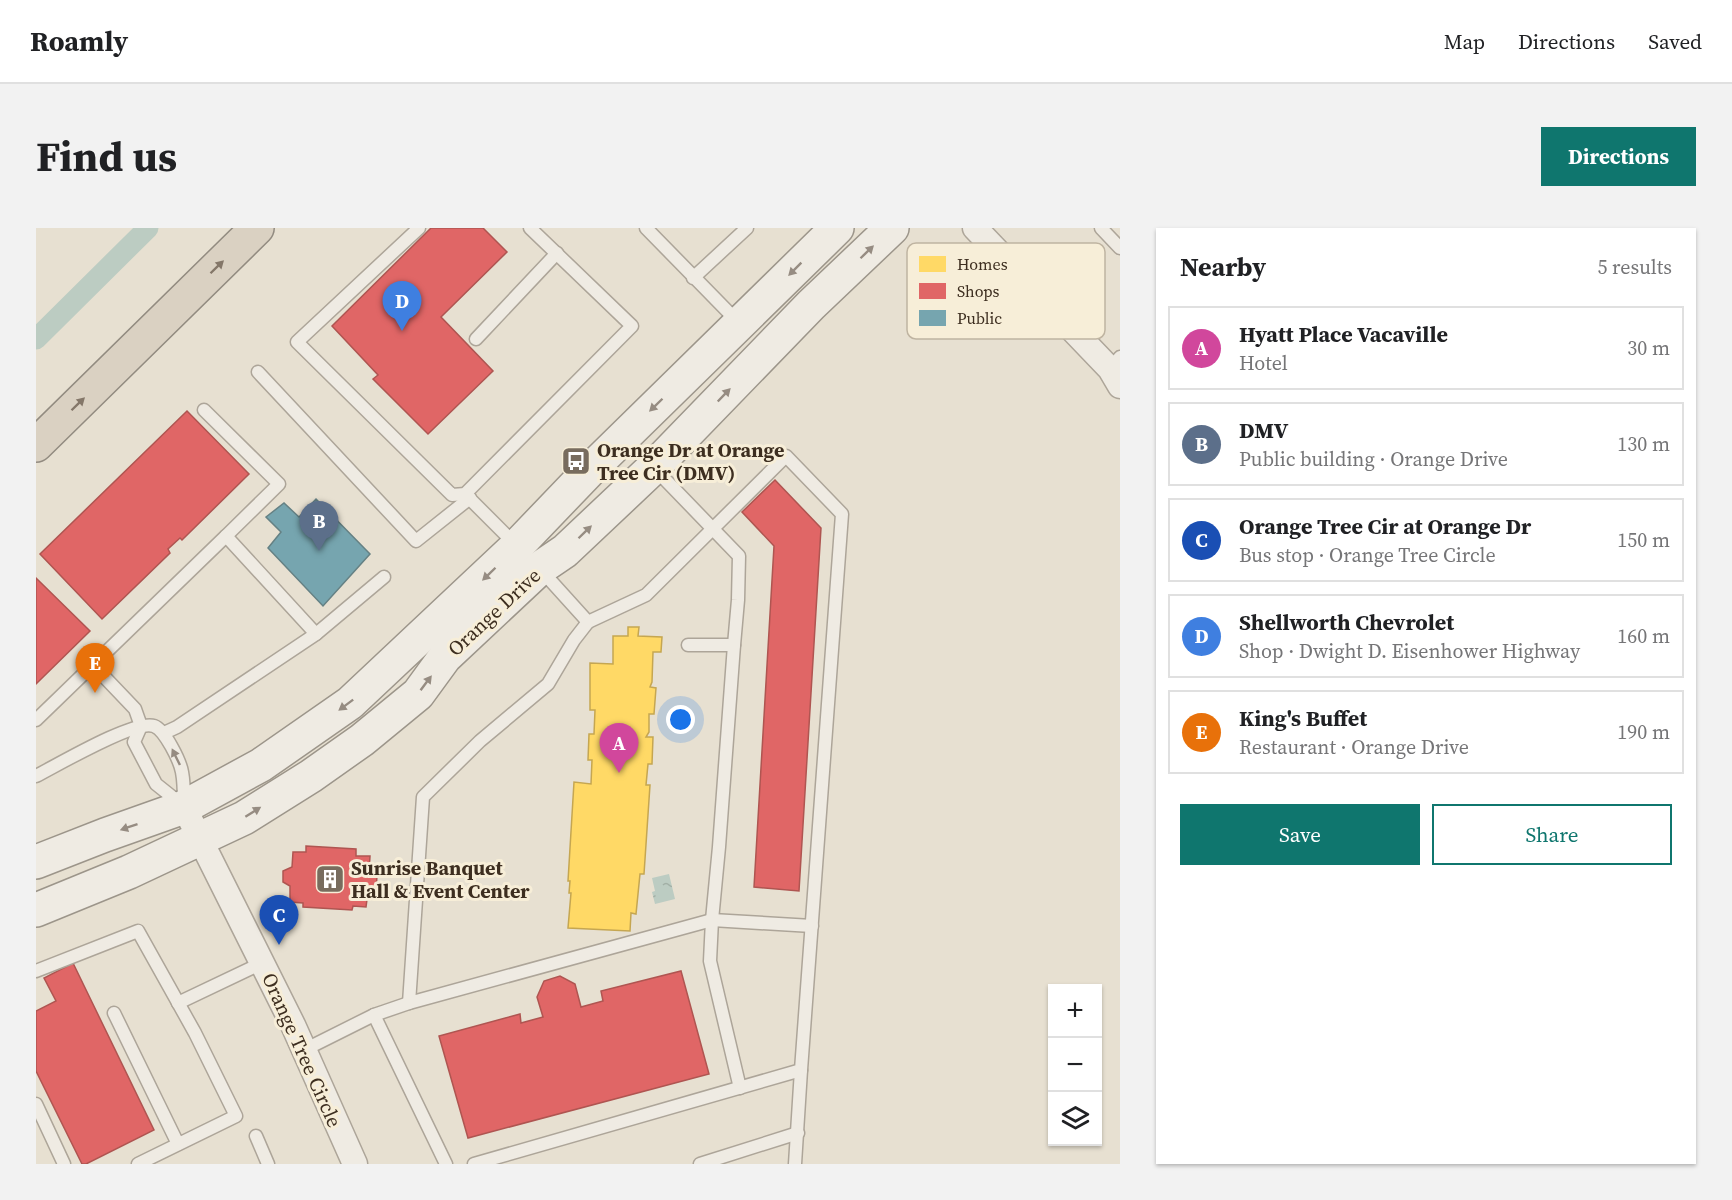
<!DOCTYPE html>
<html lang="en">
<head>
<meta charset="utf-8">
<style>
  :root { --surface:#fff; --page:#f2f2f2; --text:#202124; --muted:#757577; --line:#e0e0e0; --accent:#0f766e }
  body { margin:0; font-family:"Source Serif 4",serif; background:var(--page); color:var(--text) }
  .controls { position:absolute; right:18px; bottom:18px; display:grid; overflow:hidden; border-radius:0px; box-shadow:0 2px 4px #0004 }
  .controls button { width:54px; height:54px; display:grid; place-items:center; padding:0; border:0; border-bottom:2px solid var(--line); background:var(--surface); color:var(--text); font:30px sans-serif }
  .you { position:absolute; left:645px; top:492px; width:21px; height:21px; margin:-15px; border:4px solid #fff; border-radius:50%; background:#1a73e8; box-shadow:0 0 0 9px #1a73e833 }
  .badge { display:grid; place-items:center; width:39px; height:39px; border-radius:50%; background:var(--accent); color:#fff; font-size:20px; font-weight:700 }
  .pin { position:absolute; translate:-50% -50px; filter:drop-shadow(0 2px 3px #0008) }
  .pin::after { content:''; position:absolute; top:32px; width:21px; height:18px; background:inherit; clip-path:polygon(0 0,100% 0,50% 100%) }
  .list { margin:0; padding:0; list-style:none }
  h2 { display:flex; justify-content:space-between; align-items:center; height:78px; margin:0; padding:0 24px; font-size:26px }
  h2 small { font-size:20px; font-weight:400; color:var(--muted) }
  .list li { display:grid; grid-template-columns:39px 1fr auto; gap:18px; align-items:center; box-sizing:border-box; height:84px; margin:0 12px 12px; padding:0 12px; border:2px solid var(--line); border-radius:0px }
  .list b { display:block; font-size:22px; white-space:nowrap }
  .list p { margin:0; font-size:20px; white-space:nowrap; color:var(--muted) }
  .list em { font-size:20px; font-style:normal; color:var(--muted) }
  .actions { display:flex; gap:12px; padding:18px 24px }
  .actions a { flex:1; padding:14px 0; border:2px solid var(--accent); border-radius:0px; text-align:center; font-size:21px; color:var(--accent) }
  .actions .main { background:var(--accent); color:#fff }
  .icon { flex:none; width:33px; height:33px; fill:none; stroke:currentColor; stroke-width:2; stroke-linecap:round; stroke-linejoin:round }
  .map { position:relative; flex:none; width:1084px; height:936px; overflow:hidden; border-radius:0px }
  header { display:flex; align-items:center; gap:36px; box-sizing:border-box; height:84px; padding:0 30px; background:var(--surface); border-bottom:2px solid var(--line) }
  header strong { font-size:28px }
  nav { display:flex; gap:33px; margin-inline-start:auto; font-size:21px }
  .intro { display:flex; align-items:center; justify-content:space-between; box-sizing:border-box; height:144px; padding:0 36px }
  h1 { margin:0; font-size:42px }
  .button { padding:15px 27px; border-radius:0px; background:var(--accent); color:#fff; font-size:21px; font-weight:700 }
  main { display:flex; gap:36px; padding:0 36px }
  aside { flex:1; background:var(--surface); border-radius:0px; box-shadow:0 2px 4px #0004 }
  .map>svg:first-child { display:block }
</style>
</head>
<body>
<header>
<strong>Roamly</strong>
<nav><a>Map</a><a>Directions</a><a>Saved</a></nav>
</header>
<div class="intro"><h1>Find us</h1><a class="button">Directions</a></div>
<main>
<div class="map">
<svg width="1084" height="936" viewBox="0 0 1084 936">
  <defs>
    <pattern id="water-ripples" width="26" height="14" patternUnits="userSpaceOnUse" patternTransform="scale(1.5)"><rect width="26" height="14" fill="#bcccc2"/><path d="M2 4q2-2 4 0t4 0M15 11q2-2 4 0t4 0" fill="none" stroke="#a2b0a6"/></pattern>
  </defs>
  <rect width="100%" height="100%" fill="#e7e0d1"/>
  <path fill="url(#water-ripples)" d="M633,646L639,671L619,676L616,664L619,663L616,650Z"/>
  <path fill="#ffd966" stroke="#c5a651" stroke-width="1.5" d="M592,399H603L602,408L626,409L625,424H617L616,454L614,459L620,460L618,486H613V504L610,509H617L616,536H612L610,557H614L608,646H604L600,686L595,685L594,703L532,700L535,665H533L534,653H532L538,554L555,556L556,532H552L553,506H558L559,482H554V435L577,436V408H592Z"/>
  <g fill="#e06666" stroke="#af5551" stroke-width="1.5">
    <path d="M395,0H447L471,24L405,89L457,143L392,206L337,151L342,147L296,98Z"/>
    <path d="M151,183L213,246L146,312L144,310L132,321L134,325L66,391L4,326Z"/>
    <path d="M739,252L785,300L763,663L718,659L738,318L706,284Z"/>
    <path d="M0,350L54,403L0,456Z"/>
    <path d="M270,618L320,621V628H334L333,645L341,648L340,661L332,664L330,679L317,678L316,682L267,679V675L254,674V658L247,654V643L256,639L257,624H270Z"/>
    <path d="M37,735L118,902L50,936H46L0,843V783L20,773L8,750Z"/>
    <path d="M645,743L673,846L432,910L403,808L484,786L485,795L507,789L501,769L508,753L524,748L539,756L545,779L567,773L565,763Z"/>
  </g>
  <path fill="#76a5af" stroke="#658184" stroke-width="1.5" d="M280,271L334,326L287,378L232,320L245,304L230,289L248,275L263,289Z"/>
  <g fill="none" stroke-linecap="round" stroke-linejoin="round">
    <path stroke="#bcccc2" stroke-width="21" d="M0,111L112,0"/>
    <g stroke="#ada599" stroke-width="15">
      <g id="lane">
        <path d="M383,0L261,114L416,267L429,266L596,98L494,0"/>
        <path d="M610,0L703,95"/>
        <path d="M1065,0L1084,20"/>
        <path d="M657,50L711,0"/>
        <path d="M440,111L521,25"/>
        <path d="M1074,141L1084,129"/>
        <path d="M222,144L380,313L434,270"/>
        <path d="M618,240L703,328L702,372L698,417"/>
        <path d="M429,266L480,317"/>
        <path d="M552,394L538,412L512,456L444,513L387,569L373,775L676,692L776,698"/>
        <path d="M280,406L348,349"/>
        <path d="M652,417H698L683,619L676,692L674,733L704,860"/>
        <path d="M57,437L99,481L105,498L98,514L120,556L145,576"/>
        <path d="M0,492L190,308"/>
        <path d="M128,505L141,499L280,406L190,308L243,256L168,182"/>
        <path d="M0,548C20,538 99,491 118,498C129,502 144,533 146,544C148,554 148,566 148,576"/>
        <path d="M0,743L102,703L159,805L200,888L102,936"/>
        <path d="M142,775L226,735"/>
        <path d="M78,785L142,916"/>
        <path d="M338,787L410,936"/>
        <path d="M268,822L338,787L373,775"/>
        <path d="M0,876L28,936"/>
        <path d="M220,908L232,936"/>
        <path d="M438,936L765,842L806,286L750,228L610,367L552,394L505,342"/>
        <path d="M664,936L762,905"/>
        <path d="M759,936L765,842"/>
      </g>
    </g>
    <g stroke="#ada599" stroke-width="27">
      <g id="street">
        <path d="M939,0L1074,141L1084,158"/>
        <path d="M148,579L257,797L319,936"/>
      </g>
    </g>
    <g stroke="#9c958a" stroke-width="36">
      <g id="secondary">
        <path d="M0,634L69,607L148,579L225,537L314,475L481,318L552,244L801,0"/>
        <path d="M0,682L93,644L208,590L275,548L326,512L382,466L409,429L504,340L529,323L618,239L775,77L856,0"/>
      </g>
    </g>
    <g stroke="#928b80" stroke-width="36">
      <path id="highway" d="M0,217L221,0"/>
    </g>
    <use href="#lane" stroke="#efebe3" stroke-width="12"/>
    <use href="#street" stroke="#efebe3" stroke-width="24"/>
    <use href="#secondary" stroke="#efebe3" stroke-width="33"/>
    <use href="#highway" stroke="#dad1c2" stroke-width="33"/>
  </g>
  <defs><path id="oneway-solid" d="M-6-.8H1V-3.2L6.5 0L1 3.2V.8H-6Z" transform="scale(1.5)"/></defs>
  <g fill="#968c82">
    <use href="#oneway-solid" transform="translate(831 24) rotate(-44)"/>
    <use href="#oneway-solid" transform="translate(759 41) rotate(135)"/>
    <use href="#oneway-solid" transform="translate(688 167) rotate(-46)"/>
    <use href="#oneway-solid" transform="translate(620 177) rotate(136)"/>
    <use href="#oneway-solid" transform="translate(549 304) rotate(-44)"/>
    <use href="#oneway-solid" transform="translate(453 346) rotate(136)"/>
    <use href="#oneway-solid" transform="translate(390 455) rotate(-53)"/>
    <use href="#oneway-solid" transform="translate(310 477) rotate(143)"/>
    <use href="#oneway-solid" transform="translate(140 529) rotate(-116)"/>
    <use href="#oneway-solid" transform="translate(217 584) rotate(-32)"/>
    <use href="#oneway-solid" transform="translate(93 599) rotate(161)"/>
  </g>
  <g fill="#847769">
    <use href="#oneway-solid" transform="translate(181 39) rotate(-44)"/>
    <use href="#oneway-solid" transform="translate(42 176) rotate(-44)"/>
  </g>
  <defs>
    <g id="bus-square" transform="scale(1.5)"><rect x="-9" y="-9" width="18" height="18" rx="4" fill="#786c5e" stroke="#f7eed8"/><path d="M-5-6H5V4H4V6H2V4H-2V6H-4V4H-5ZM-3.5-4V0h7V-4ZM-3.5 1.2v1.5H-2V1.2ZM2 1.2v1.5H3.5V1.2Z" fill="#fff"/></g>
    <g id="building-square" transform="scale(1.5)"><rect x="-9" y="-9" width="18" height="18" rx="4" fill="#786c5e" stroke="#f7eed8"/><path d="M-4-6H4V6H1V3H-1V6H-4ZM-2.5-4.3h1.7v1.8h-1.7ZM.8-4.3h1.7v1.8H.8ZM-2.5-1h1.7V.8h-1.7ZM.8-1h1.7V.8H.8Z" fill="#fff"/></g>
  </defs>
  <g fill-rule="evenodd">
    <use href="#bus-square" x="540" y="233"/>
    <use href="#building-square" x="294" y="651"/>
  </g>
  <g text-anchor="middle" stroke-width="6" stroke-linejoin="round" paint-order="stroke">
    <g font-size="20" font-weight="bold" fill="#3d2e20" stroke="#f7eed8" text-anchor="start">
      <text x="561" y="229">Orange Dr at Orange<tspan x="561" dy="23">Tree Cir (DMV)</tspan></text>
      <text x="315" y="647">Sunrise Banquet<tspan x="315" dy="23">Hall &amp; Event Center</tspan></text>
    </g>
    <g font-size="20" fill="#3d2e20" stroke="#f7eed8">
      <text transform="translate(458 384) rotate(-43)" y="7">Orange Drive</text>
      <text transform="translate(266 822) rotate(66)" y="7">Orange Tree Circle</text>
    </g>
  </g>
  <rect x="871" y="15" width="198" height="96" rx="9" fill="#f7eed8" stroke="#bfb4a1" stroke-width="1.5"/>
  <rect x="883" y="28" width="27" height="16" fill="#ffd966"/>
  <rect x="883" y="55" width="27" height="16" fill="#e06666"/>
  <rect x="883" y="82" width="27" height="16" fill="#76a5af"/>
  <g font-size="16" fill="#3d2e20">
    <text x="921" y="42">Homes</text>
    <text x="921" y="69">Shops</text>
    <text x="921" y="96">Public</text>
  </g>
</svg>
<div class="controls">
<button>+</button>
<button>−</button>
<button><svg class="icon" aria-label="layers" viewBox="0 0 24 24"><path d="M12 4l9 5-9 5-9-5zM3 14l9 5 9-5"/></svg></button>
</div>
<div class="you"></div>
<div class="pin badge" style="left:583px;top:545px;background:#d1479c">A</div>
<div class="pin badge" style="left:283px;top:323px;background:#5c6f8a">B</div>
<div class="pin badge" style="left:243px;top:717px;background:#1a4fb4">C</div>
<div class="pin badge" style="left:366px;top:103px;background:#3f7fe0">D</div>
<div class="pin badge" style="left:59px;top:465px;background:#e8710a">E</div>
</div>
<aside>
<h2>Nearby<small>5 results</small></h2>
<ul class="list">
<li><span class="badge" style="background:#d1479c">A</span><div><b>Hyatt Place Vacaville</b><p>Hotel</p></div><em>30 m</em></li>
<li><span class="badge" style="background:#5c6f8a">B</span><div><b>DMV</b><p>Public building · Orange Drive</p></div><em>130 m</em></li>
<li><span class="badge" style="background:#1a4fb4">C</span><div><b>Orange Tree Cir at Orange Dr</b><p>Bus stop · Orange Tree Circle</p></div><em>150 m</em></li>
<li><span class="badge" style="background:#3f7fe0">D</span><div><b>Shellworth Chevrolet</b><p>Shop · Dwight D. Eisenhower Highway</p></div><em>160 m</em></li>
<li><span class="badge" style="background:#e8710a">E</span><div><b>King's Buffet</b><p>Restaurant · Orange Drive</p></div><em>190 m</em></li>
</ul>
<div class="actions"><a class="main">Save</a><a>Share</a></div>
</aside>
</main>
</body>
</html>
